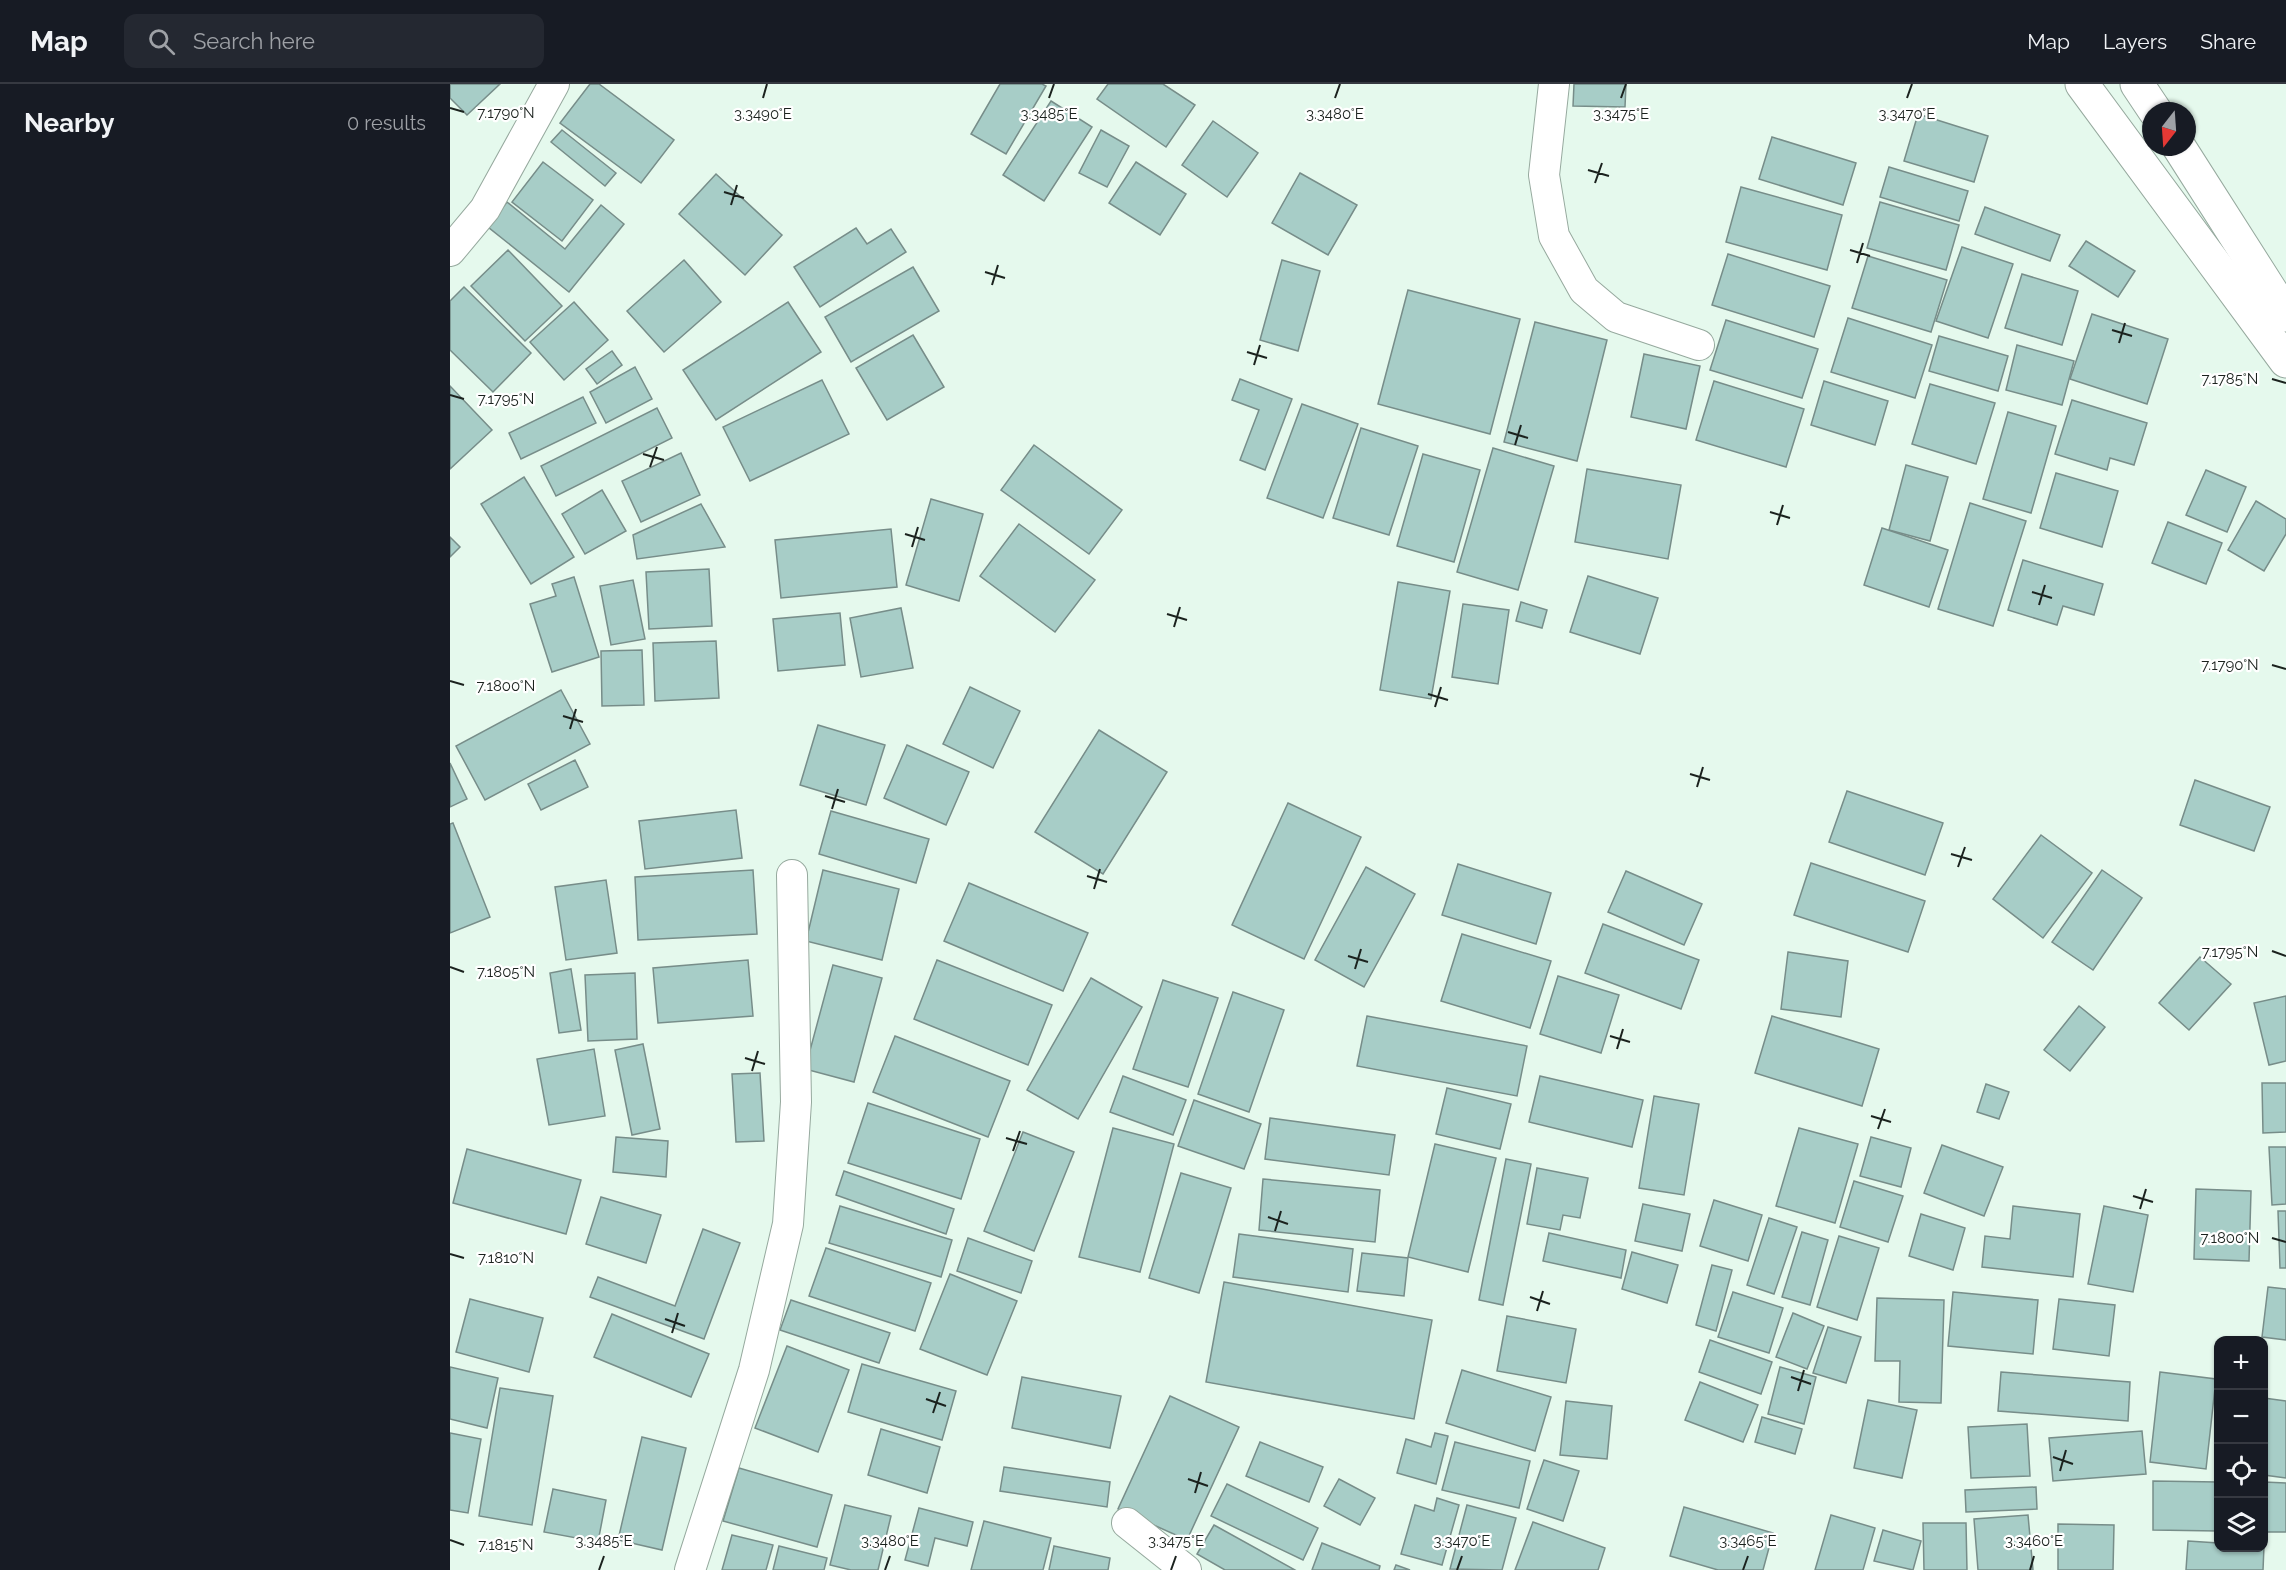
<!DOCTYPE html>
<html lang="en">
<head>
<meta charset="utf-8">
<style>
  :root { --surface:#171b24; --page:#242831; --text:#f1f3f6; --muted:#9ea1a6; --line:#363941 }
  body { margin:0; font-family:Raleway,sans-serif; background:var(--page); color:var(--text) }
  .controls { position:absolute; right:18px; bottom:18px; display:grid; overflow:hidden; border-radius:12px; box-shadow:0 2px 4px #0004 }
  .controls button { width:54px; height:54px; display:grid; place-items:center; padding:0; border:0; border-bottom:2px solid var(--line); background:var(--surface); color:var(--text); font:30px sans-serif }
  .compass { position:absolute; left:1692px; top:18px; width:54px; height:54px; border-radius:50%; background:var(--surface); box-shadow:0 2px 4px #0004; rotate:197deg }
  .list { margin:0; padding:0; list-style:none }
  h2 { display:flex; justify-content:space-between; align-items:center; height:78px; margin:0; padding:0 24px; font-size:26px }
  h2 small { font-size:20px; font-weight:400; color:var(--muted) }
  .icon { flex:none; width:33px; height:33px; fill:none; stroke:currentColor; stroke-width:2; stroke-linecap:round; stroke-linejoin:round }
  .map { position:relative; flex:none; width:1836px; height:1486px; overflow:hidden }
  header { display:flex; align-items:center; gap:36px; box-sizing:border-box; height:84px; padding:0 30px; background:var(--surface); border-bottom:2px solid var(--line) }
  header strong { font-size:28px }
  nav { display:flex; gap:33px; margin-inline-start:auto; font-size:21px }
  .search { width:420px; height:54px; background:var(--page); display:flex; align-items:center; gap:15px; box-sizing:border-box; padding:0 21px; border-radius:12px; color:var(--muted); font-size:22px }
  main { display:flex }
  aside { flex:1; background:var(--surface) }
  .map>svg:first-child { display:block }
</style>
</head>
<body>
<header>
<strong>Map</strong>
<div class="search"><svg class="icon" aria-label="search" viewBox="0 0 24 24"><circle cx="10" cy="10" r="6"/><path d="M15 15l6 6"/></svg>Search here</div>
<nav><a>Map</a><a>Layers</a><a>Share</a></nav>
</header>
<main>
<aside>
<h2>Nearby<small>0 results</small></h2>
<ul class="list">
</ul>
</aside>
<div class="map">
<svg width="1836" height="1486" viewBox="0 0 1836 1486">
  <rect width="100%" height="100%" fill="#e5f9ed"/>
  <g fill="#a7cdc7" stroke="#778d89" stroke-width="1.5">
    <path d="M0,0H50L17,31L0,14Z"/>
    <path d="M140,0H149L224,56L191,99L110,39Z"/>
    <path d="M550,0H592L596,2L556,70L521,50Z"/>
    <path d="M658,0H713L745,21L716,63L647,15Z"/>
    <path d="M1124,0H1176L1175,23L1123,22Z"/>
    <path d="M601,17L642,43L594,117L553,91Z"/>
    <path d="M1468,30L1538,52L1524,98L1454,77Z"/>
    <path d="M763,37L808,69L777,113L732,81Z"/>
    <path d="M112,46L166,89L155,102L101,58Z"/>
    <path d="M651,46L679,62L657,103L629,89Z"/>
    <path d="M1322,53L1406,79L1393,121L1309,95Z"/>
    <path d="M93,78L143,116L112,157L62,118Z"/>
    <path d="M686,78L736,110L710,151L659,119Z"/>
    <path d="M1439,83L1518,107L1509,137L1430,113Z"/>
    <path d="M850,89L907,121L878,171L822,139Z"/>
    <path d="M266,90L332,151L295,191L229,130Z"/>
    <path d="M1291,103L1392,131L1377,186L1276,158Z"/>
    <path d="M57,118L115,165L151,121L174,140L119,208L38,143Z"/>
    <path d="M1430,118L1509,141L1496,186L1417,164Z"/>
    <path d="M1535,123L1610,151L1600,177L1525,150Z"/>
    <path d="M406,144L417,160L441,145L456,168L370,223L344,183Z"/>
    <path d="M1636,157L1685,187L1668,213L1619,182Z"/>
    <path d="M1512,163L1563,180L1538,254L1486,237Z"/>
    <path d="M58,166L112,222L75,257L21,202Z"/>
    <path d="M1278,170L1380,202L1364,253L1262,221Z"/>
    <path d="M1418,172L1497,196L1481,248L1402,224Z"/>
    <path d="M234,176L271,218L214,268L177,227Z"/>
    <path d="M832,176L870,187L848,267L810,256Z"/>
    <path d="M463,183L489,227L401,278L375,233Z"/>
    <path d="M1572,190L1628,207L1612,261L1555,244Z"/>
    <path d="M14,203L81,269L43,308L0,266V217Z"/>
    <path d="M958,206L1070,235L1040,350L928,320Z"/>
    <path d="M124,218L158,256L114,296L80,258Z"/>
    <path d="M338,218L371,268L266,336L233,286Z"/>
    <path d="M1642,230L1718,255L1697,320L1620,295Z"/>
    <path d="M1398,234L1482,261L1465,314L1381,288Z"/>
    <path d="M1276,236L1368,265L1352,314L1260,286Z"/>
    <path d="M1085,238L1157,256L1127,377L1054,358Z"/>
    <path d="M463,251L494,303L437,336L406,284Z"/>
    <path d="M1489,252L1558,272L1548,307L1479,287Z"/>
    <path d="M1567,261L1624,277L1612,321L1556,306Z"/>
    <path d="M162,267L172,281L147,300L136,285Z"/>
    <path d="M1194,270L1250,282L1236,345L1181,333Z"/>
    <path d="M185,283L202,315L156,339L140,308Z"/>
    <path d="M790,295L842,315L815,386L790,376L809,326L782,316Z"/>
    <path d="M372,296L399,350L300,397L273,343Z"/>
    <path d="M1264,297L1354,325L1336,383L1246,356Z"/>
    <path d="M1374,297L1438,317L1425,361L1361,341Z"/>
    <path d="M1480,300L1545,319L1526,380L1462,360Z"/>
    <path d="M0,302L42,346L0,385Z"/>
    <path d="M133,313L146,339L71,375L59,349Z"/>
    <path d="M1622,316L1697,339L1684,381L1660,374L1657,386L1605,370Z"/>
    <path d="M852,320L908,340L873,434L817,414Z"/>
    <path d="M207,324L222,354L106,412L91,382Z"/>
    <path d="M1558,328L1606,342L1581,429L1533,415Z"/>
    <path d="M911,344L968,362L939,451L883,434Z"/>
    <path d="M584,361L672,426L639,470L551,406Z"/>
    <path d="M1043,364L1104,382L1068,506L1007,488Z"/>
    <path d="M231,369L250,411L191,438L172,397Z"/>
    <path d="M973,370L1030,386L1004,478L947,462Z"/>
    <path d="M1456,381L1498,393L1480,457L1439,446Z"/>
    <path d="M1137,385L1231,401L1218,475L1125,458Z"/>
    <path d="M1756,386L1796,403L1777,448L1736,431Z"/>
    <path d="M1606,389L1668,407L1652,463L1590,444Z"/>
    <path d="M74,393L124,473L81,500L31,420Z"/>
    <path d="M152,406L176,447L135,470L112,430Z"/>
    <path d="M481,415L533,430L509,517L456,501Z"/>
    <path d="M1806,417L1836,435V450L1814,487L1778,466Z"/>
    <path d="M1520,419L1576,437L1543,542L1488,525Z"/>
    <path d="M251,420L275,463L187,475L183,451Z"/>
    <path d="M1718,438L1772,459L1756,500L1702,479Z"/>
    <path d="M569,440L645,496L605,548L530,492Z"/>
    <path d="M1432,444L1498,466L1479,523L1414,501Z"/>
    <path d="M441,445L447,503L331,514L325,456Z"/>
    <path d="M0,453L10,463L0,473Z"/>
    <path d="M1573,476L1653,500L1644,531L1613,522L1607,541L1558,526Z"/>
    <path d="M259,485L262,542L199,545L196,488Z"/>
    <path d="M1138,492L1208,514L1190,570L1120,548Z"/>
    <path d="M124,493L149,573L102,588L80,520L106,512L102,500Z"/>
    <path d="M183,496L195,555L161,561L150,502Z"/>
    <path d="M948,498L1000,507L981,615L930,606Z"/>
    <path d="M1071,518L1097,526L1092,544L1066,537Z"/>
    <path d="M1013,520L1059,526L1048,600L1002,593Z"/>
    <path d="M451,524L463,584L411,593L400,534Z"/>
    <path d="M390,529L395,581L328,587L323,535Z"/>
    <path d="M266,557L269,614L205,617L203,559Z"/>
    <path d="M192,566L194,621L152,622L151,567Z"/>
    <path d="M520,603L570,627L543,684L493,660Z"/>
    <path d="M111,606L140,660L35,716L6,662Z"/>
    <path d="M368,641L435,661L416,721L350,701Z"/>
    <path d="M649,646L717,688L653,790L585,748Z"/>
    <path d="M457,661L519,688L496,741L434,714Z"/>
    <path d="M125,676L138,703L91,726L78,700Z"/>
    <path d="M0,679L17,715L0,723Z"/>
    <path d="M1745,696L1820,723L1804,767L1730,741Z"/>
    <path d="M1397,707L1493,739L1475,791L1379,758Z"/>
    <path d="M838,719L911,753L854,875L782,841Z"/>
    <path d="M286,726L292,774L195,785L189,737Z"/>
    <path d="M381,727L479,755L466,799L369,770Z"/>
    <path d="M3,739L40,833L0,849V740Z"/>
    <path d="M1591,751L1642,789L1593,854L1543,815Z"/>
    <path d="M1361,779L1475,817L1458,868L1344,831Z"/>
    <path d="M1008,780L1101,809L1086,860L992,831Z"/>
    <path d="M916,783L965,810L914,903L865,876Z"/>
    <path d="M303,786L307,850L188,856L185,793Z"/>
    <path d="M373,786L449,805L432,876L356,857Z"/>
    <path d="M1652,786L1692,814L1643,886L1602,858Z"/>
    <path d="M1176,787L1252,820L1234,861L1158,828Z"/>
    <path d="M156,796L167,869L116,876L105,803Z"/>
    <path d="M519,799L638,849L613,907L494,857Z"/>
    <path d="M1153,840L1249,876L1231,925L1135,889Z"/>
    <path d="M1012,850L1101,877L1080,944L991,917Z"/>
    <path d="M1338,868L1398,877L1391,933L1331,925Z"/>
    <path d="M1750,873L1781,900L1739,946L1709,919Z"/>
    <path d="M298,876L303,932L208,939L203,884Z"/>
    <path d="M487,876L602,921L578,981L464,935Z"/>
    <path d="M383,881L432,894L404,998L355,985Z"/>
    <path d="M121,885L131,946L109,949L100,889Z"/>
    <path d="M185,889L187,955L138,957L135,891Z"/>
    <path d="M1108,892L1169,911L1151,969L1090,950Z"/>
    <path d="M641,894L692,923L628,1035L577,1006Z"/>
    <path d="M713,896L768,914L738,1003L683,985Z"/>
    <path d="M783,908L834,926L799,1028L748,1010Z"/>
    <path d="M1836,912V977L1819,981L1804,919Z"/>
    <path d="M1629,922L1655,943L1620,987L1594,966Z"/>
    <path d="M917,932L1077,962L1067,1012L907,982Z"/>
    <path d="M1322,932L1429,965L1412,1022L1305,989Z"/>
    <path d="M445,952L560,997L538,1053L423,1008Z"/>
    <path d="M193,960L210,1045L182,1051L165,966Z"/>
    <path d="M144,965L155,1032L99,1041L87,975Z"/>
    <path d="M310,989L314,1057L286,1058L282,990Z"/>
    <path d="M673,992L736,1016L723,1051L660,1028Z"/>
    <path d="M1090,992L1193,1016L1182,1063L1079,1038Z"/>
    <path d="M1812,999H1836V1048L1813,1049Z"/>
    <path d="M1536,1000L1559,1008L1549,1035L1527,1028Z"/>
    <path d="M997,1004L1061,1020L1050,1065L986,1050Z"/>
    <path d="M1204,1012L1249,1020L1234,1111L1189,1104Z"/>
    <path d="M744,1016L811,1040L794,1085L728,1062Z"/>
    <path d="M418,1019L530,1055L511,1115L398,1079Z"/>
    <path d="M820,1034L945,1051L939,1091L815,1075Z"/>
    <path d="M663,1044L724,1060L690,1188L629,1173Z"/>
    <path d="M1349,1044L1408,1060L1385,1139L1326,1122Z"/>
    <path d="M573,1048L624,1068L584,1167L534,1147Z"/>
    <path d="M166,1053L218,1057L216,1093L163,1088Z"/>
    <path d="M1421,1053L1461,1064L1451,1103L1410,1092Z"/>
    <path d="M985,1060L1046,1074L1018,1188L958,1173Z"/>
    <path d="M1492,1061L1553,1083L1534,1132L1474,1109Z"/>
    <path d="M1819,1063H1836V1120L1822,1121Z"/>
    <path d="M17,1065L131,1096L116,1150L3,1119Z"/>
    <path d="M1056,1075L1081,1080L1053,1221L1029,1216Z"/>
    <path d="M1087,1084L1138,1094L1130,1134L1113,1131L1110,1146L1077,1140Z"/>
    <path d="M394,1087L504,1125L496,1150L386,1111Z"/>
    <path d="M731,1089L781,1104L749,1209L699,1194Z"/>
    <path d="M813,1095L930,1106L925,1158L809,1146Z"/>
    <path d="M1404,1097L1453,1112L1438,1158L1390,1143Z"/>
    <path d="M1746,1105L1801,1107L1799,1177L1744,1175Z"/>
    <path d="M151,1113L211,1131L196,1179L136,1160Z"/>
    <path d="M1264,1116L1312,1131L1298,1177L1250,1162Z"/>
    <path d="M1193,1120L1240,1130L1232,1167L1185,1157Z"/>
    <path d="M390,1122L502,1156L491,1193L379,1159Z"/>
    <path d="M1563,1122L1630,1130L1623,1193L1532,1183L1535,1152L1560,1155Z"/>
    <path d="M1654,1122L1698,1131L1683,1208L1638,1200Z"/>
    <path d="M1828,1127H1836V1184H1830Z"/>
    <path d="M1471,1130L1515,1144L1503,1186L1459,1172Z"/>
    <path d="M1319,1134L1347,1143L1324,1210L1297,1201Z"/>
    <path d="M253,1145L290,1159L254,1255L140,1213L148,1193L225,1222Z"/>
    <path d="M1352,1148L1378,1156L1360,1221L1332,1213Z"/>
    <path d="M1099,1149L1176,1166L1171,1194L1093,1177Z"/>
    <path d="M789,1150L903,1165L898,1208L783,1193Z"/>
    <path d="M1389,1152L1429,1164L1407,1236L1367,1223Z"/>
    <path d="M518,1154L582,1177L571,1209L507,1187Z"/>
    <path d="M376,1164L481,1199L465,1247L359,1212Z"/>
    <path d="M1182,1168L1228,1181L1217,1219L1172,1205Z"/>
    <path d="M912,1169L958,1174L954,1212L907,1207Z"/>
    <path d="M1262,1181L1282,1186L1266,1247L1246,1241Z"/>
    <path d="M500,1190L567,1217L537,1291L470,1265Z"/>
    <path d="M774,1198L982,1236L964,1335L756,1298Z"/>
    <path d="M1818,1203L1836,1205V1256L1812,1253Z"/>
    <path d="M1283,1208L1333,1224L1319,1269L1268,1253Z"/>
    <path d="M1503,1208L1588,1216L1583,1270L1498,1262Z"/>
    <path d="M1427,1214L1494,1216L1491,1319L1449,1318L1450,1277H1425Z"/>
    <path d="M20,1215L93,1234L79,1288L6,1268Z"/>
    <path d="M1609,1215L1665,1221L1659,1272L1603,1265Z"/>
    <path d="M341,1216L440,1249L429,1279L330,1246Z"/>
    <path d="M1343,1229L1374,1242L1357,1285L1326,1273Z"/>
    <path d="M162,1230L259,1270L241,1313L144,1273Z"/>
    <path d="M1057,1232L1126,1245L1116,1299L1047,1287Z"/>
    <path d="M1378,1243L1411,1253L1396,1299L1363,1289Z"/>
    <path d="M1260,1256L1322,1278L1311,1310L1249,1288Z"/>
    <path d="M337,1262L399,1286L368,1368L305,1344Z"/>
    <path d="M412,1280L506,1307L492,1356L398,1328Z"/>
    <path d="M0,1283L48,1294L37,1344L0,1335Z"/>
    <path d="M1330,1283L1366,1293L1354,1340L1318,1330Z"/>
    <path d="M1012,1286L1101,1313L1085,1367L996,1339Z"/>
    <path d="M1551,1288L1680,1298L1678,1337L1548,1327Z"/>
    <path d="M1710,1288L1766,1295L1756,1385L1700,1378Z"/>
    <path d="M572,1293L671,1312L660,1364L562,1344Z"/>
    <path d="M1250,1298L1308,1321L1293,1358L1235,1336Z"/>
    <path d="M50,1304L103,1312L82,1441L29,1432Z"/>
    <path d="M720,1312L789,1343L737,1456L668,1425Z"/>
    <path d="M1814,1314L1836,1317V1394L1814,1391Z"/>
    <path d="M1418,1316L1467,1326L1452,1394L1404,1384Z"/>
    <path d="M1116,1317L1162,1322L1157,1375L1110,1371Z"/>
    <path d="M1312,1333L1352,1345L1345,1370L1305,1358Z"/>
    <path d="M1577,1340L1580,1392L1521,1394L1518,1343Z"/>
    <path d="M431,1345L490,1363L477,1409L418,1391Z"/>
    <path d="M1692,1347L1696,1390L1603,1397L1599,1354Z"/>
    <path d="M0,1349L31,1355L18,1429L0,1426Z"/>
    <path d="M985,1349L998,1352L986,1400L947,1389L956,1355L981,1363Z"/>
    <path d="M192,1353L236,1364L212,1466L168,1456Z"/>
    <path d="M810,1358L873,1383L859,1418L796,1392Z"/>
    <path d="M1005,1358L1080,1377L1069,1424L992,1406Z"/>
    <path d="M1094,1376L1129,1387L1113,1437L1077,1425Z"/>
    <path d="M554,1383L660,1398L657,1423L550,1407Z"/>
    <path d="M289,1384L382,1411L367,1463L273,1437Z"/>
    <path d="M889,1395L925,1414L910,1441L874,1422Z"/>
    <path d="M1703,1397L1768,1398V1447L1703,1446Z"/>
    <path d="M1814,1398L1836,1399V1448H1814Z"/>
    <path d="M777,1400L868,1444L853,1476L761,1432Z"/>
    <path d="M1586,1403L1587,1425L1516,1428L1515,1406Z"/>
    <path d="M103,1405L156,1416L148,1458L94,1448Z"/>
    <path d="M987,1414L1009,1421L992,1481L951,1470L965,1421L984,1427Z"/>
    <path d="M395,1421L441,1432L428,1486H401L380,1481Z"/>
    <path d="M1017,1421L1066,1434L1052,1486L1000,1485Z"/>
    <path d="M1234,1423L1323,1449L1313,1486H1268L1220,1472Z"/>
    <path d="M469,1424L523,1438L517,1462L485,1454L478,1482L455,1476Z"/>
    <path d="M1381,1431L1425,1444L1413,1486H1365Z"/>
    <path d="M1578,1431L1583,1486H1528L1524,1435Z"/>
    <path d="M534,1437L601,1454L593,1486H521Z"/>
    <path d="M1083,1438L1155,1464L1148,1486H1065Z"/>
    <path d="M1473,1439H1516L1517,1486H1474Z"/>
    <path d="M1608,1440L1664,1441L1663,1486H1608Z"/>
    <path d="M764,1441L845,1486H775L747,1470Z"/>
    <path d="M1433,1446L1471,1457L1463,1486L1424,1477Z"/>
    <path d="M282,1451L323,1461L316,1486H272Z"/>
    <path d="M1738,1457L1768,1459V1464L1814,1462L1813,1486H1736Z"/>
    <path d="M872,1459L930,1482L929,1486H862Z"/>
    <path d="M329,1462L377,1474L374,1486H323Z"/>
    <path d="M604,1462L660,1474L658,1486H599Z"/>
    <path d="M946,1481L960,1486H944Z"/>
  </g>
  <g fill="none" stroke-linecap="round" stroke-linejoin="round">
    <g stroke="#96a99e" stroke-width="32">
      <g id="street">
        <path d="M1104,0L1094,91L1104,152L1134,206L1166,233L1249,261"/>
        <path d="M0,167L35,125L104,0"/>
        <path d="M677,1439L736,1486"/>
        <path d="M240,1486L304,1286L338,1140L346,1018L342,791"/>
      </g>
    </g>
    <g stroke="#96a99e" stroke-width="35">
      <g id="secondary">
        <path d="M1632,0L1836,277"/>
        <path d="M1687,0L1705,27"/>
        <path d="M1729,63L1836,231"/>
      </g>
    </g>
    <use href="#street" stroke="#fff" stroke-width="30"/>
    <use href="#secondary" stroke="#fff" stroke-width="33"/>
  </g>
  <path fill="none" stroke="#1b221e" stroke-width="2" d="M313,14L317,0M599,14L604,0M885,14L890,0M1171,14L1176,0M1457,14L1462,0M0,24L14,28M1138,86L1159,92M1145,99L1152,79M274,108L294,114M281,121L287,101M1400,166L1420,172M1407,179L1413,159M535,188L555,194M542,201L548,181M1662,246L1682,252M1669,259L1675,239M797,268L817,274M804,281L810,261M1822,295L1836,299M0,311L14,315M1058,348L1078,354M1065,361L1071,341M193,370L214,376M200,383L207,363M1320,428L1340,434M1327,441L1333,421M455,450L475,456M462,463L468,443M1582,508L1602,514M1589,521L1595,501M717,530L737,536M724,543L730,523M1822,581L1836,585M0,597L14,601M978,610L998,616M985,623L991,603M113,632L133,638M120,645L126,625M1240,690L1260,696M1247,703L1253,683M375,712L395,718M382,725L388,705M1501,770L1522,776M1508,783L1515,763M637,792L657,798M644,805L650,785M1822,867L1836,872M898,872L918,878M0,883L14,888M905,885L911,865M1160,952L1180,958M1167,965L1173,945M295,974L315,980M302,987L308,967M1421,1032L1441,1038M1428,1045L1435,1025M556,1054L577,1060M563,1067L570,1047M1683,1112L1703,1118M1690,1125L1696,1105M818,1133L838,1140M825,1147L831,1127M1822,1154L1836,1158M0,1170L14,1174M1080,1213L1100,1220M1087,1227L1093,1207M215,1235L235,1242M222,1249L228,1229M1341,1293L1361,1300M1348,1307L1354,1286M476,1315L496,1322M483,1329L490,1308M1603,1373L1623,1380M1610,1387L1616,1366M738,1395L758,1402M745,1409L751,1388M0,1456L14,1461M149,1486L154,1472M435,1486L440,1472M721,1486L726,1472M1007,1486L1012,1472M1293,1486L1298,1472M1580,1486L1584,1472"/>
  <g font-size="15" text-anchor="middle" fill="#1b221e" stroke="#fff" stroke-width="4.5" stroke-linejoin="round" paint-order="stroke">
    <text x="56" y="34">7.1790°N</text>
    <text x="313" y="35">3.3490°E</text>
    <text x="599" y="35">3.3485°E</text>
    <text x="885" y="35">3.3480°E</text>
    <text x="1171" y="35">3.3475°E</text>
    <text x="1457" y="35">3.3470°E</text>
    <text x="1780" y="300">7.1785°N</text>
    <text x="56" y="320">7.1795°N</text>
    <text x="1780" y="586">7.1790°N</text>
    <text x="56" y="607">7.1800°N</text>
    <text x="1780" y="873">7.1795°N</text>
    <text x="56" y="893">7.1805°N</text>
    <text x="1780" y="1159">7.1800°N</text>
    <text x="56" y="1179">7.1810°N</text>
    <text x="154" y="1462">3.3485°E</text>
    <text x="440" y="1462">3.3480°E</text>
    <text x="726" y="1462">3.3475°E</text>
    <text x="1012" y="1462">3.3470°E</text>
    <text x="1298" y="1462">3.3465°E</text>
    <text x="1584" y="1462">3.3460°E</text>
    <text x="56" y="1466">7.1815°N</text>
  </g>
</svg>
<div class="controls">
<button>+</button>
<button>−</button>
<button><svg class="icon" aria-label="locate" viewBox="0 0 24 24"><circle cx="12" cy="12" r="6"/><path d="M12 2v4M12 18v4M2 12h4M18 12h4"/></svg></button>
<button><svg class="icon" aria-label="layers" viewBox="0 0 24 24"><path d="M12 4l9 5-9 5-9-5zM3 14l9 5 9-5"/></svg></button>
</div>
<svg class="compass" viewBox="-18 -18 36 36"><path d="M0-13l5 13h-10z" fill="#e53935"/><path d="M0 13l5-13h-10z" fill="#9ea1a6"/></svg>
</div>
</main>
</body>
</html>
